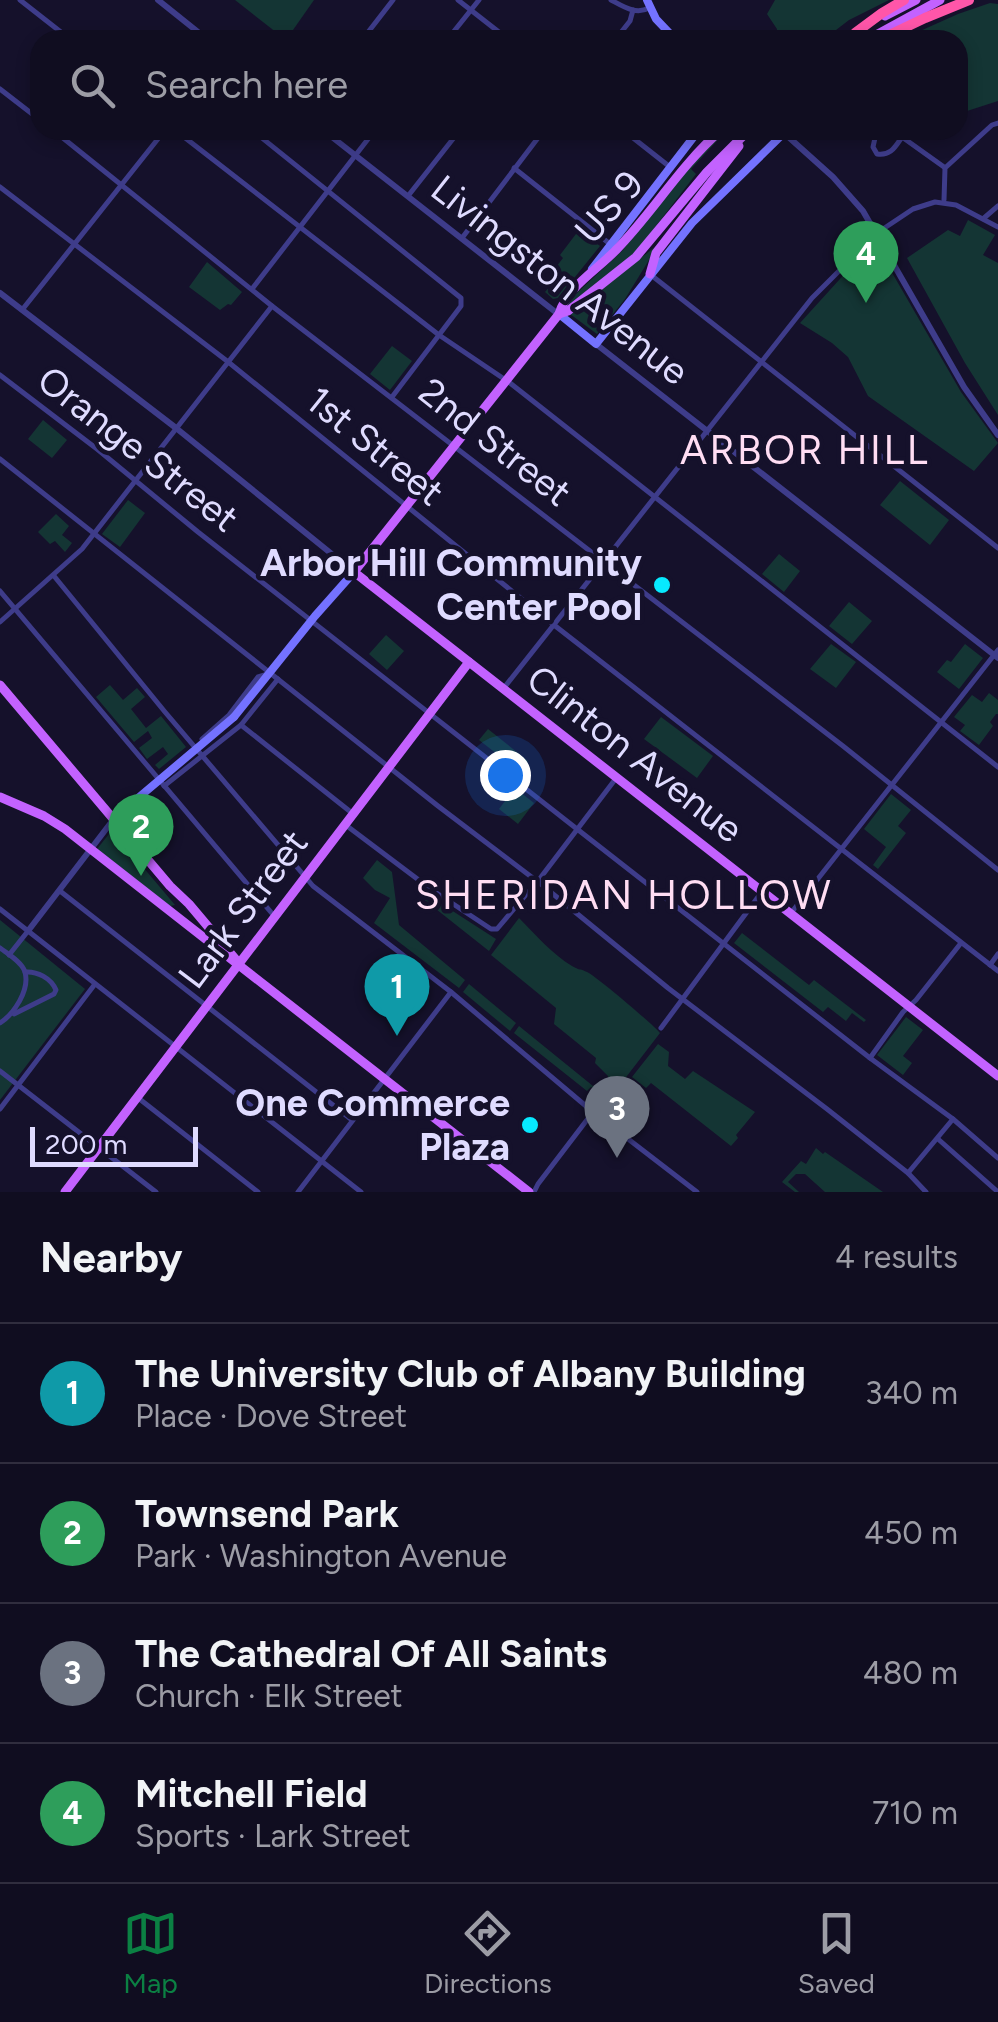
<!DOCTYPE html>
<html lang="en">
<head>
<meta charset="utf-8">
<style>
  :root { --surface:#100d20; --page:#191629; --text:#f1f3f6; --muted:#9c9ca5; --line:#302d3e; --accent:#0b8043 }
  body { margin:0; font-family:Figtree,sans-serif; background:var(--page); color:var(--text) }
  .scale { position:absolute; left:30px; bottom:25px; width:168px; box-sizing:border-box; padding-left:10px; border:5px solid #dfdbff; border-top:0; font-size:28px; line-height:35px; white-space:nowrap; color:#dfdbff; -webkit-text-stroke:8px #15112b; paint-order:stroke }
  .you { position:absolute; left:505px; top:775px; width:35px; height:35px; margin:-25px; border:8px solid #fff; border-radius:50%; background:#1a73e8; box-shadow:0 0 0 15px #1a73e833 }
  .badge { display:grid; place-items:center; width:65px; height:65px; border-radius:50%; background:var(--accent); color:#fff; font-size:32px; font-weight:700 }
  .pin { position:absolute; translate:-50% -82px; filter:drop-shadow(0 2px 5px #0008) }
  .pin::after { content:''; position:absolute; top:52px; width:35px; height:30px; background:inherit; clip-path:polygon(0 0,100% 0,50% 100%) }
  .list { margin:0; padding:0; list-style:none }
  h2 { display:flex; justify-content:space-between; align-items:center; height:130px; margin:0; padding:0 40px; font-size:42px }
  h2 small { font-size:32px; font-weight:400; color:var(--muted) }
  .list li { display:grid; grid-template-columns:65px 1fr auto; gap:30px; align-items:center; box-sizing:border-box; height:140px; padding:0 40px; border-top:2px solid var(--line) }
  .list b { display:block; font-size:38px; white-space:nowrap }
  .list p { margin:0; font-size:32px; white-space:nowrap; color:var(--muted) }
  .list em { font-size:32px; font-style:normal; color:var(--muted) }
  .icon { flex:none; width:55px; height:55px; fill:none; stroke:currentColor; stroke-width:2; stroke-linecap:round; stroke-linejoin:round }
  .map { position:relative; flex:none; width:998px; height:1192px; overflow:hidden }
  .search { position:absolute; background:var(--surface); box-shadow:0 5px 15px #0003; left:30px; right:30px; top:30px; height:110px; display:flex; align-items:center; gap:25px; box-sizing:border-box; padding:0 35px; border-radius:30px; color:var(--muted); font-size:38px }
  .sheet { height:690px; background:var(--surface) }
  nav { display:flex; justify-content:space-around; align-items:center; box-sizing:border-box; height:140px; border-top:2px solid var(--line); background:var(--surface); font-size:28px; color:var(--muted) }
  nav a { display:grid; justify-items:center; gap:5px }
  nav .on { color:var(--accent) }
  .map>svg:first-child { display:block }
</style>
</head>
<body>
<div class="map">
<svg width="998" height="1192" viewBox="0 0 998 1192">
  <rect width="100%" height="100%" fill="#15112b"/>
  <g fill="#143534">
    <path d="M235,0H314L286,40Z"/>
    <path d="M775,0H889L849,20L823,40H776L777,29L767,14Z"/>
    <path d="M990,3L998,4V101L967,111L958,117V40H900L958,14Z"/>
    <path d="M726,131L691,169L696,174L642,244L630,257L566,307L578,292L622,251L683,172Z"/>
    <path d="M968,220L995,235L983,255L998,263V415L965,363L907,258L948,230L960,236Z"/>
    <path d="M579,230L600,246L558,298L553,299L545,292L552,284L547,279L563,258L560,255Z"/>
    <path d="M876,245L961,392L998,443L974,471L868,396L848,357L832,343L800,323L849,269Z"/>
    <path d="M656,246L657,247L625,299L597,334L570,314Z"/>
    <path d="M207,262L242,292L231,305L228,304L220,310L189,287Z"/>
    <path d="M392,346L412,361L390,390L370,374Z"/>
    <path d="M43,420L67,440L52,458L28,439Z"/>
    <path d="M900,481L949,520L930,545L880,505Z"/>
    <path d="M128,500L145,513L120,547L102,534Z"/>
    <path d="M56,514L69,526L62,535L72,543L65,552L55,541L50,544L38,532Z"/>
    <path d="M779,554L800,571L784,592L762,574Z"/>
    <path d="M849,602L872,621L852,644L829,626Z"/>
    <path d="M386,635L404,651L387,670L369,654Z"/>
    <path d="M831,644L856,662L836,688L810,669Z"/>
    <path d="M965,644L983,658L959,689L937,672L947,660L951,662Z"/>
    <path d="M110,685L123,700L137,688L145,697L131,709L146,728L161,716L186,747L159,769L155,765L168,754L163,747L147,759L139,748L152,738L148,731L134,742L96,697Z"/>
    <path d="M989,693L998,700V714H996L990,722L993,726L979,745L960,731L965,725L954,717L972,695L982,702Z"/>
    <path d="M661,717L713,756L697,778L644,739Z"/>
    <path d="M488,729L528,761L520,772L479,740Z"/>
    <path d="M515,788L534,803L518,824L499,809Z"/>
    <path d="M891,794L911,810L898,826L906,833L878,869L873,865L886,847L864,829Z"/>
    <path d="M109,834L116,835L175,905L170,906L97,849Z"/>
    <path d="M377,860L392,872L399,925L465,980L459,988L374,923L390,898L375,890L363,878Z"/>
    <path d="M417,888L496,939L489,951L417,894Z"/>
    <path d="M519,918C536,935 552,954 572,966C583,972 576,967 587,972C596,976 655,1026 660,1033L607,1102L605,1101L608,1095V1076L595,1063L596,1058L554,1024L556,1008L491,955Z"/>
    <path d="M0,920L85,989L0,1100Z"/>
    <path d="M742,933L809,985L814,980L866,1020L864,1022L852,1013L846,1021L828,1007L823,1012L734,943Z"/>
    <path d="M469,984L516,1023L510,1031L463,992Z"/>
    <path d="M906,1017L923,1030L903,1056L912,1063L903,1075L877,1055Z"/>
    <path d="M519,1026L593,1086L598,1085L597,1092L591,1087L587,1091L514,1033Z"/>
    <path d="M658,1044L669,1052L668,1066L685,1079L693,1071L755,1112L736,1135L738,1138L731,1146L651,1083L646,1088L632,1077Z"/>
    <path d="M816,1148L823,1154L825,1152L883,1192H825L805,1174H796L788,1182L799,1192H795L782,1182L801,1161L806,1164Z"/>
  </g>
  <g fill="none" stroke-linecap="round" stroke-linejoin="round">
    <g stroke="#3e3c8a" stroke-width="5">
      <path d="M20,0L71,40"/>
      <path d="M458,0L509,40"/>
      <path d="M611,0C624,7 636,15 649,8"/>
      <path d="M362,40L393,0"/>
      <path d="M447,40L479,0"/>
      <path d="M615,40L630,21L633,10"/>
      <path d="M0,89L40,120"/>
      <path d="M53,130L272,306L843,746L998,870"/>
      <path d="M175,130L439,335L510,383L998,767"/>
      <path d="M252,130L461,298V306L392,397"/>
      <path d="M623,130L670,167"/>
      <path d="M881,130L875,138L873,147L877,154C891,156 895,147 902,137L891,130"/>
      <path d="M902,137L944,167"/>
      <path d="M514,168L610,244"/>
      <path d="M0,187L227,361L554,625L998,971"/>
      <path d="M408,196L460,130"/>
      <path d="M944,200L945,168L992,125L998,123"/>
      <path d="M984,218L998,206"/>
      <path d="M462,238L544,130"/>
      <path d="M651,275L998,548"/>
      <path d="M252,289L375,130"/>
      <path d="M22,310L165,130"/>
      <path d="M0,375L97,449L198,532L577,829L870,1058L953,1119L998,1158"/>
      <path d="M0,459L438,806L542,885L668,988L827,1109L908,1173L926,1192"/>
      <path d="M54,576L165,712L313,886L451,992L593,1112L697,1192"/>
      <path d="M0,591L275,917"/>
      <path d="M0,622L82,549L272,306"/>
      <path d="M503,689L812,298L877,233L913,209L935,202L956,205L998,227"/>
      <path d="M241,725L352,813"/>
      <path d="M202,739L229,715L258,677L268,674"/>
      <path d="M164,786L241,725L278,679"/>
      <path d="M347,826L432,890L491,929H497L541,877L617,777"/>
      <path d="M60,891L352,1120"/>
      <path d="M0,909L361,1192"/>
      <path d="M791,913L998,650"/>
      <path d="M0,948C8,954 22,962 25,972C30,990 14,1014 0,1023"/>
      <path d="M9,955L28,931"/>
      <path d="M990,965L998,954"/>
      <path d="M14,1014L54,994L56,990C51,978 37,971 25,972"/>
      <path d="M661,1028L761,893"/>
      <path d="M870,1058L903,1012L916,1000L961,943"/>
      <path d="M0,1071L156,1192"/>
      <path d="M137,1097L258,1192"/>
      <path d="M0,1109L95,984"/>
      <path d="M938,1139L998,1192"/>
      <path d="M908,1173L953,1119"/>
      <path d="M298,1192L451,992"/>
      <path d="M534,1192L538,1184L593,1112"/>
    </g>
    <g stroke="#3e3c8a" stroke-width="6">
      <path d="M158,0L208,40"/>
      <path d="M323,130L558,314"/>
      <path d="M784,133L833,177L863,211L964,387L998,435"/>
      <path d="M0,293L176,428L354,572"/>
      <path d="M596,344L998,658"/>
      <path d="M28,931L113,820"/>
    </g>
    <g stroke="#7472ff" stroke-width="8">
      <path d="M647,0L656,19L676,40"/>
      <path d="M592,269L699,130"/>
      <path d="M559,314L596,344L692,223L784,133L780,130"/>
      <path d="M234,717L315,616L354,572"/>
    </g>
    <g stroke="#c362ff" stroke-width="9">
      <path d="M885,16L916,0"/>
      <path d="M867,40L940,0"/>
      <path d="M721,130C679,167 654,211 616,250C597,270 567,287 559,314L354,572L998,1076"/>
      <path d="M650,274L656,253L739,146"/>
      <path d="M559,314L568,311L636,257L707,172L749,130"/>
      <path d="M0,685L170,886L189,904L237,961"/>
      <path d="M0,797L44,816L65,829L529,1192"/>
      <path d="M65,1192L469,662"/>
    </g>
    <g stroke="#ff56a9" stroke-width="10">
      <path d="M855,33L882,13L904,0"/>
      <path d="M879,40L925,18L969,0"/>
    </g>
    <path stroke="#7472ff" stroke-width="8" d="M125,809L234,717"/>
  </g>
  <g fill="#07e9ff" stroke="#15112b" stroke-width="4">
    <circle cx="662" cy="585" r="10"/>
    <circle cx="530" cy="1125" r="10"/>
  </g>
  <g text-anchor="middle" stroke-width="9" stroke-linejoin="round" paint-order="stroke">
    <g font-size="38" fill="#dfdbff" stroke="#15112b">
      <text transform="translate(609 207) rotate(-49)" y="13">US 9</text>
      <text transform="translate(560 280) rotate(38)" y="13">Livingston Avenue</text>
      <text transform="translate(495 442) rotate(38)" y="13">2nd Street</text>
      <text transform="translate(375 446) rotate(39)" y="13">1st Street</text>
      <text transform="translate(138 449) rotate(38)" y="13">Orange Street</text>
      <text transform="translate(635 754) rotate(38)" y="13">Clinton Avenue</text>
      <text transform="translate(243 909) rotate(-53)" y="13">Lark Street</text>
    </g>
    <g font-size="38" font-weight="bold" fill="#dfdbff" stroke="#15112b" text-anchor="end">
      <text x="642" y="576">Arbor Hill Community<tspan x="642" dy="44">Center Pool</tspan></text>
      <text x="510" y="1116">One Commerce<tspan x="510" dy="44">Plaza</tspan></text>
    </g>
    <g font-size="40" letter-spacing="2.5" fill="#ffddf3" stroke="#15112b">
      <text x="805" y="464">ARBOR HILL</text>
      <text x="624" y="909">SHERIDAN HOLLOW</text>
    </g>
  </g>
</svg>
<div class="scale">200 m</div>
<div class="you"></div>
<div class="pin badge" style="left:397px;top:1036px;background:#0f9aa8">1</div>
<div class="pin badge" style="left:141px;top:876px;background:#2e9e5b">2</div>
<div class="pin badge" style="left:617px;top:1158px;background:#6b7280">3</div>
<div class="pin badge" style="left:866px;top:303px;background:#2e9e5b">4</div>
<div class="search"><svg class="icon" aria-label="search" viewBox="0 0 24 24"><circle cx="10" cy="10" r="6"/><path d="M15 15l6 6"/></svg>Search here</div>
</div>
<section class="sheet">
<h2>Nearby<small>4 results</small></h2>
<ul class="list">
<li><span class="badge" style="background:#0f9aa8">1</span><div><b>The University Club of Albany Building</b><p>Place · Dove Street</p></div><em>340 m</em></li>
<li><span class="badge" style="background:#2e9e5b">2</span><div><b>Townsend Park</b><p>Park · Washington Avenue</p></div><em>450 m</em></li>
<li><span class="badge" style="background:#6b7280">3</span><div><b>The Cathedral Of All Saints</b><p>Church · Elk Street</p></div><em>480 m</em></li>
<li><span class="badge" style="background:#2e9e5b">4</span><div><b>Mitchell Field</b><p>Sports · Lark Street</p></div><em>710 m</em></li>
</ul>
</section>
<nav>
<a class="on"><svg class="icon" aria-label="map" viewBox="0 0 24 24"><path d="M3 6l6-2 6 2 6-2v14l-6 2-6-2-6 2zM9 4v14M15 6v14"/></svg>Map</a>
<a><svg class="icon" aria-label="directions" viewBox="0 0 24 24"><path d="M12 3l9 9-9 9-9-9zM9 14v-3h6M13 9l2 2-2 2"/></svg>Directions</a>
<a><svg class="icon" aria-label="saved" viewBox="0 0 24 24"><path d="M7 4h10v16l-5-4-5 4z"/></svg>Saved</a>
</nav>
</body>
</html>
